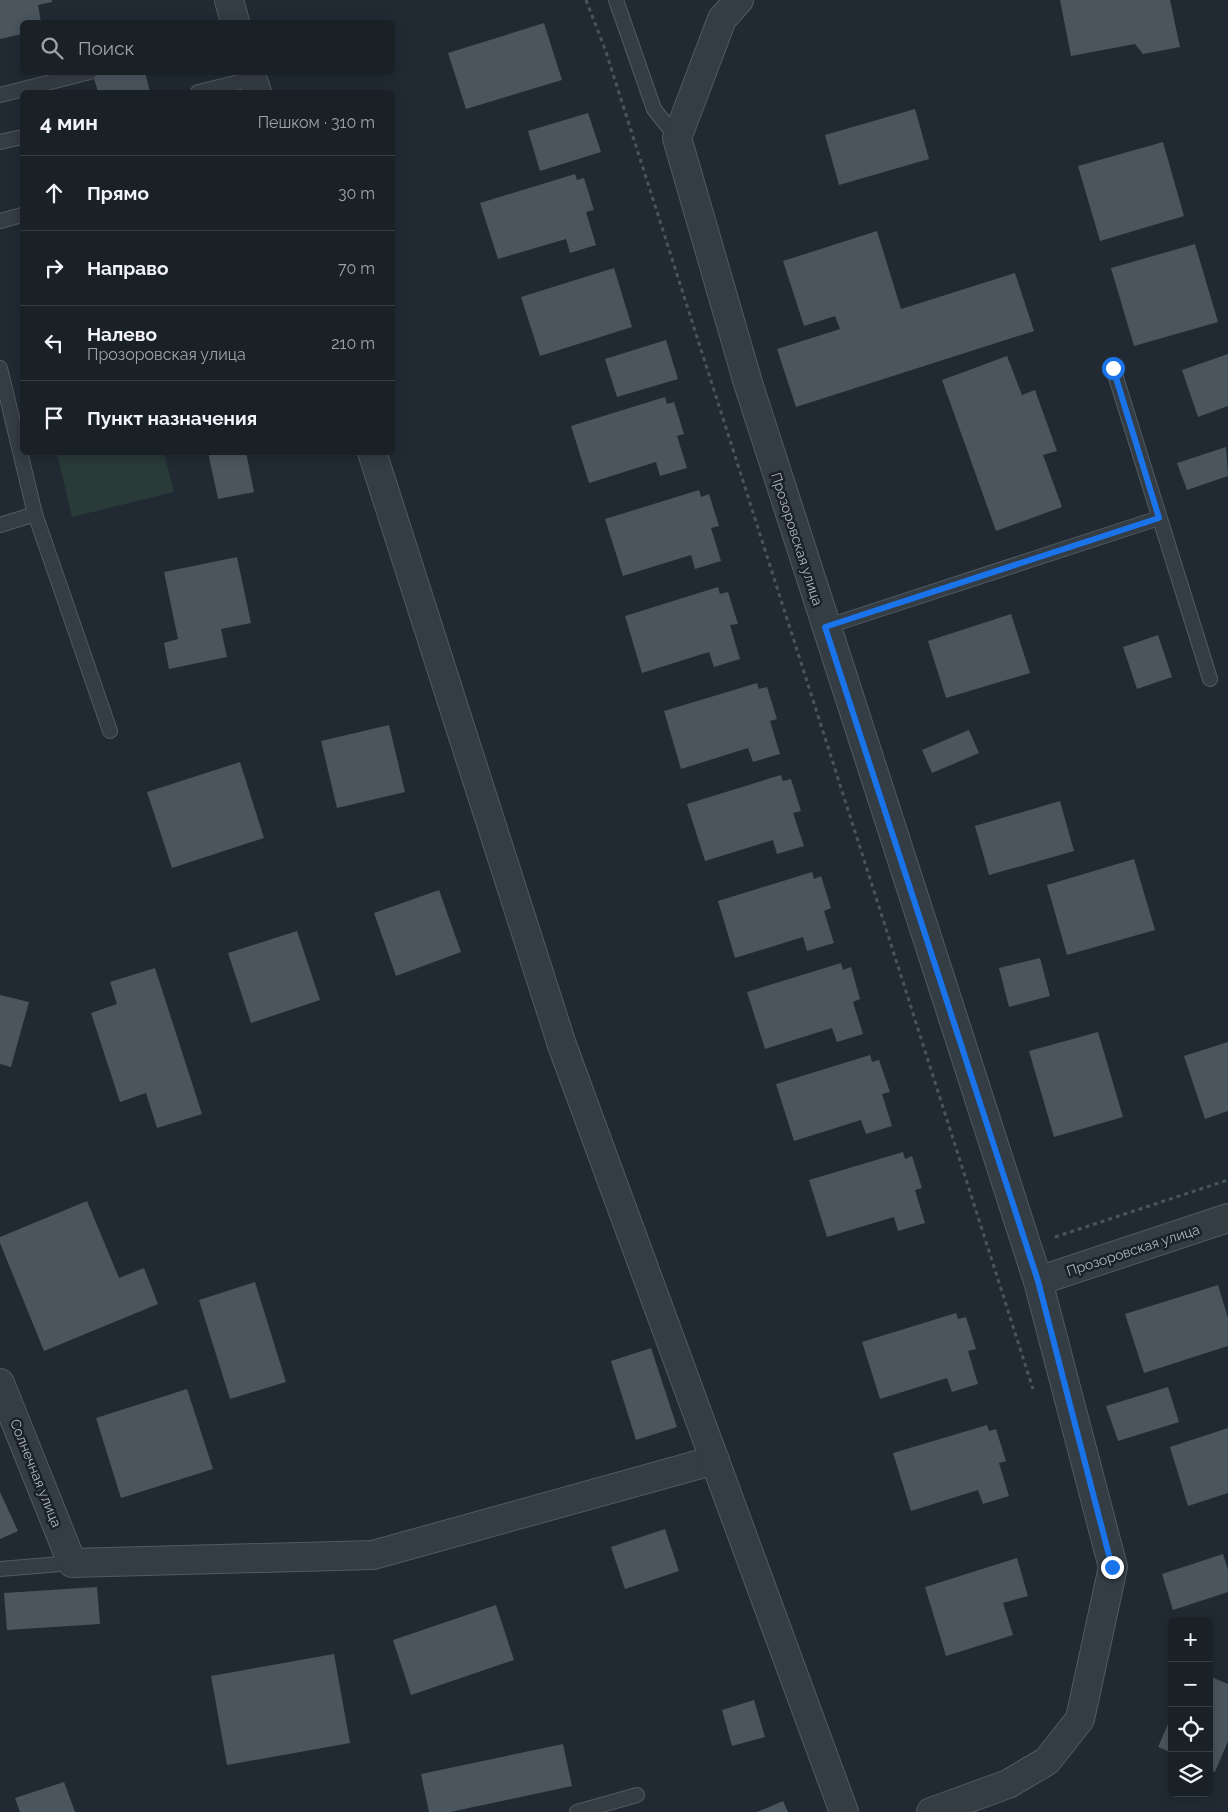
<!DOCTYPE html>
<html lang="ru">
<head>
<meta charset="utf-8">
<style>
  :root { --surface:#192026; --page:#22282e; --text:#f1f3f6; --muted:#9fa3a7; --line:#373e43 }
  body { margin:0; font-family:Raleway,sans-serif; background:var(--page); color:var(--text) }
  .controls { position:absolute; right:15px; bottom:15px; display:grid; overflow:hidden; border-radius:8px; box-shadow:0 2px 12px #0003 }
  .controls button { width:45px; height:45px; display:grid; place-items:center; padding:0; border:0; border-bottom:1px solid var(--line); background:var(--surface); color:var(--text); font:25px sans-serif }
  .stop { position:absolute; width:15px; height:15px; margin:-11px; border:4px solid #1a73e8; border-radius:50%; background:#fff }
  .stop.end { background:#1a73e8; border-color:#fff; box-shadow:0 1px 5px #0008 }
  .list { margin:0; padding:0; list-style:none }
  h2 { display:flex; justify-content:space-between; align-items:center; height:65px; margin:0; padding:0 20px; font-size:21px }
  h2 small { font-size:16px; font-weight:400; color:var(--muted) }
  .list li { display:grid; grid-template-columns:32px 1fr auto; gap:15px; align-items:center; box-sizing:border-box; height:75px; padding:0 20px; border-top:1px solid var(--line) }
  .list b { display:block; font-size:19px; white-space:nowrap }
  .list p { margin:0; font-size:16px; white-space:nowrap; color:var(--muted) }
  .list em { font-size:16px; font-style:normal; color:var(--muted) }
  .icon { flex:none; width:28px; height:28px; fill:none; stroke:currentColor; stroke-width:2; stroke-linecap:round; stroke-linejoin:round }
  .map { position:relative; flex:none; width:1228px; height:1812px; overflow:hidden }
  .search { position:absolute; background:var(--surface); box-shadow:0 2px 12px #0003; left:20px; top:20px; width:375px; height:55px; display:flex; align-items:center; gap:12px; box-sizing:border-box; padding:0 18px; border-radius:8px; color:var(--muted); font-size:19px }
  .panel { position:absolute; background:var(--surface); box-shadow:0 2px 12px #0003; left:20px; top:90px; width:375px; height:365px; border-radius:8px }
  .map>svg:first-child { display:block }
</style>
</head>
<body>
<div class="map">
<svg width="1228" height="1812" viewBox="0 0 1228 1812">
  <rect width="100%" height="100%" fill="#212a33"/>
  <path fill="#293a39" d="M57,453H164L174,492L72,517Z"/>
  <g fill="#4a555e">
    <path d="M0,0H52V2L38,5L41,22H22V34L0,39Z"/>
    <path d="M1060,0H1170L1180,47L1143,54L1135,44L1071,56Z"/>
    <path d="M544,23L562,80L466,109L448,53Z"/>
    <path d="M92,72H145L150,92H98Z"/>
    <path d="M915,109L929,159L839,185L825,135Z"/>
    <path d="M588,113L601,152L540,171L528,131Z"/>
    <path d="M1163,142L1184,216L1100,241L1078,166Z"/>
    <path d="M575,174L577,180L584,178L594,210L586,212L596,245L570,253L566,239L498,259L480,203Z"/>
    <path d="M877,231L901,309L1015,273L1034,331L796,407L777,349L840,329L835,316L804,326L783,261Z"/>
    <path d="M1195,244L1218,322L1134,346L1111,268Z"/>
    <path d="M614,268L632,327L540,356L521,297Z"/>
    <path d="M666,340L678,379L617,397L605,359Z"/>
    <path d="M1228,354V406L1198,417L1182,370Z"/>
    <path d="M1007,356L1022,395L1035,390L1057,451L1043,455L1062,507L996,531L942,380Z"/>
    <path d="M665,397L667,404L674,402L684,434L677,436L687,468L660,476L656,462L589,483L571,426Z"/>
    <path d="M1226,447L1228,476L1187,490L1177,463Z"/>
    <path d="M208,452H246L254,492L218,499Z"/>
    <path d="M699,490L701,497L709,494L719,526L711,528L721,561L695,569L691,555L623,576L605,519Z"/>
    <path d="M237,557L251,623L221,629L227,657L169,669L164,643L178,639L164,572Z"/>
    <path d="M718,587L720,594L728,592L738,624L730,625L740,659L714,667L709,652L642,673L625,616Z"/>
    <path d="M1011,614L1030,673L946,698L928,641Z"/>
    <path d="M1158,635L1172,677L1137,689L1123,647Z"/>
    <path d="M757,683L759,689L767,687L777,719L770,721L780,754L753,762L748,748L681,769L664,711Z"/>
    <path d="M389,725L405,792L337,808L321,741Z"/>
    <path d="M969,730L979,753L932,773L922,750Z"/>
    <path d="M240,762L264,838L172,868L147,792Z"/>
    <path d="M781,775L783,781L791,779L801,811L793,813L804,846L777,854L773,840L705,861L687,804Z"/>
    <path d="M1060,801L1074,851L989,875L975,826Z"/>
    <path d="M1134,859L1155,930L1067,955L1047,885Z"/>
    <path d="M812,872L814,879L821,876L831,908L824,911L834,943L807,951L803,937L735,958L718,901Z"/>
    <path d="M439,890L461,952L396,976L374,913Z"/>
    <path d="M297,931L320,1000L251,1023L228,953Z"/>
    <path d="M1040,958L1050,996L1009,1007L999,968Z"/>
    <path d="M841,963L843,970L851,967L860,999L853,1002L863,1034L837,1042L832,1028L765,1049L747,992Z"/>
    <path d="M155,968L202,1114L157,1128L146,1093L120,1102L91,1013L117,1004L110,982Z"/>
    <path d="M0,995L29,1002L11,1067L0,1064Z"/>
    <path d="M1098,1032L1123,1117L1054,1137L1029,1051Z"/>
    <path d="M1228,1042V1111L1205,1119L1184,1056Z"/>
    <path d="M870,1055L872,1062L879,1060L890,1092L882,1094L892,1126L866,1134L861,1120L794,1141L776,1084Z"/>
    <path d="M903,1152L905,1159L912,1156L922,1188L915,1190L925,1223L898,1231L894,1217L827,1237L809,1180Z"/>
    <path d="M87,1201L119,1278L144,1268L158,1304L44,1351L0,1243V1237Z"/>
    <path d="M255,1282L286,1382L230,1399L199,1300Z"/>
    <path d="M1218,1285L1228,1318V1346L1144,1373L1125,1314Z"/>
    <path d="M956,1313L958,1319L966,1317L976,1349L968,1351L978,1384L952,1392L947,1378L880,1399L862,1342Z"/>
    <path d="M651,1348L677,1427L636,1440L611,1361Z"/>
    <path d="M1168,1387L1179,1422L1118,1441L1106,1406Z"/>
    <path d="M187,1389L213,1469L121,1498L96,1418Z"/>
    <path d="M987,1425L989,1431L996,1429L1006,1461L999,1463L1009,1496L983,1504L978,1490L911,1511L893,1453Z"/>
    <path d="M1228,1428V1493L1188,1506L1170,1447Z"/>
    <path d="M0,1492L18,1531L0,1539Z"/>
    <path d="M665,1529L679,1571L625,1589L611,1547Z"/>
    <path d="M1223,1554L1228,1570V1592L1173,1610L1162,1574Z"/>
    <path d="M1017,1558L1028,1596L1003,1603L1013,1635L946,1656L925,1587Z"/>
    <path d="M97,1587L100,1624L7,1630L4,1593Z"/>
    <path d="M496,1605L514,1660L411,1695L393,1640Z"/>
    <path d="M334,1654L350,1743L227,1765L211,1676Z"/>
    <path d="M1209,1676L1228,1684V1741L1215,1772L1209,1770Z"/>
    <path d="M754,1700L765,1737L732,1746L722,1710Z"/>
    <path d="M1172,1715V1753L1158,1747Z"/>
    <path d="M563,1744L572,1786L450,1812H429L421,1774Z"/>
    <path d="M64,1782L75,1812H20L15,1798Z"/>
    <path d="M783,1801L788,1812H757Z"/>
  </g>
  <g fill="none" stroke-linecap="round" stroke-linejoin="round">
    <g stroke="#525a61" stroke-width="16">
      <g id="service">
        <path d="M616,0L654,109L677,138"/>
        <path d="M198,92L252,79"/>
        <path d="M0,95L90,72"/>
        <path d="M0,142L22,137"/>
        <path d="M0,221L22,215"/>
        <path d="M0,368L35,514L110,731"/>
        <path d="M1113,368L1210,679"/>
        <path d="M0,525L35,514"/>
        <path d="M825,627L1159,518"/>
        <path d="M0,1569L72,1563"/>
        <path d="M577,1812L637,1795"/>
      </g>
    </g>
    <g stroke="#525a61" stroke-width="30">
      <g id="minor">
        <path d="M739,0L722,19L677,138L748,383L1038,1281L1113,1567L1080,1719L1047,1761L1008,1784L931,1812"/>
        <path d="M1038,1281L1228,1218"/>
        <path d="M0,1383L72,1563L373,1555L715,1460"/>
      </g>
    </g>
    <g stroke="#525a61" stroke-width="30">
      <g id="tertiary">
        <path d="M229,0L235,22"/>
        <path d="M250,72L257,92"/>
        <path d="M372,452L562,1045L844,1812"/>
      </g>
    </g>
    <g stroke="#465758" stroke-width="3" stroke-dasharray="4 4" stroke-linecap="butt">
      <path d="M586,0L605,49L1033,1389"/>
      <path d="M1055,1237L1228,1180"/>
    </g>
    <use href="#service" stroke="#343c44" stroke-width="14"/>
    <use href="#minor" stroke="#343c44" stroke-width="28"/>
    <use href="#tertiary" stroke="#343c44" stroke-width="28"/>
  </g>
  <g fill="none" stroke-linecap="round" stroke-linejoin="round">
    <path stroke="#1a73e8" stroke-width="6" d="M1112,1567L1038,1281L825,627L1159,518L1113,368"/>
  </g>
  <g text-anchor="middle" stroke-width="5" stroke-linejoin="round" paint-order="stroke">
    <g font-size="14" fill="#aeb7c0" stroke="#1a2128">
      <text transform="translate(797 539) rotate(72)" y="5">Прозоровская улица</text>
      <text transform="translate(1133 1250) rotate(-18)" y="5">Прозоровская улица</text>
      <text transform="translate(36 1473) rotate(68)" y="5">Солнечная улица</text>
    </g>
  </g>
</svg>
<div class="controls">
<button>+</button>
<button>−</button>
<button><svg class="icon" aria-label="locate" viewBox="0 0 24 24"><circle cx="12" cy="12" r="6"/><path d="M12 2v4M12 18v4M2 12h4M18 12h4"/></svg></button>
<button><svg class="icon" aria-label="layers" viewBox="0 0 24 24"><path d="M12 4l9 5-9 5-9-5zM3 14l9 5 9-5"/></svg></button>
</div>
<div class="stop" style="left:1113px;top:368px"></div>
<div class="stop end" style="left:1112px;top:1567px"></div>
<div class="search"><svg class="icon" aria-label="search" viewBox="0 0 24 24"><circle cx="10" cy="10" r="6"/><path d="M15 15l6 6"/></svg>Поиск</div>
<section class="panel">
<h2>4 мин<small>Пешком · 310 m</small></h2>
<ul class="list">
<li><svg class="icon" aria-label="ahead" viewBox="0 0 24 24"><path d="M12 20V5M6 11l6-6 6 6"/></svg><div><b>Прямо</b></div><em>30 m</em></li>
<li><svg class="icon" aria-label="right" viewBox="0 0 24 24"><path d="M7 20v-9h11M14 6l5 5-5 5"/></svg><div><b>Направо</b></div><em>70 m</em></li>
<li><svg class="icon" aria-label="left" viewBox="0 0 24 24"><path d="M17 20v-9H6M10 6l-5 5 5 5"/></svg><div><b>Налево</b><p>Прозоровская улица</p></div><em>210 m</em></li>
<li><svg class="icon" aria-label="arrive" viewBox="0 0 24 24"><path d="M6 21V4h12l-3 4 3 4H6"/></svg><div><b>Пункт назначения</b></div></li>
</ul>
</section>
</div>
</body>
</html>
